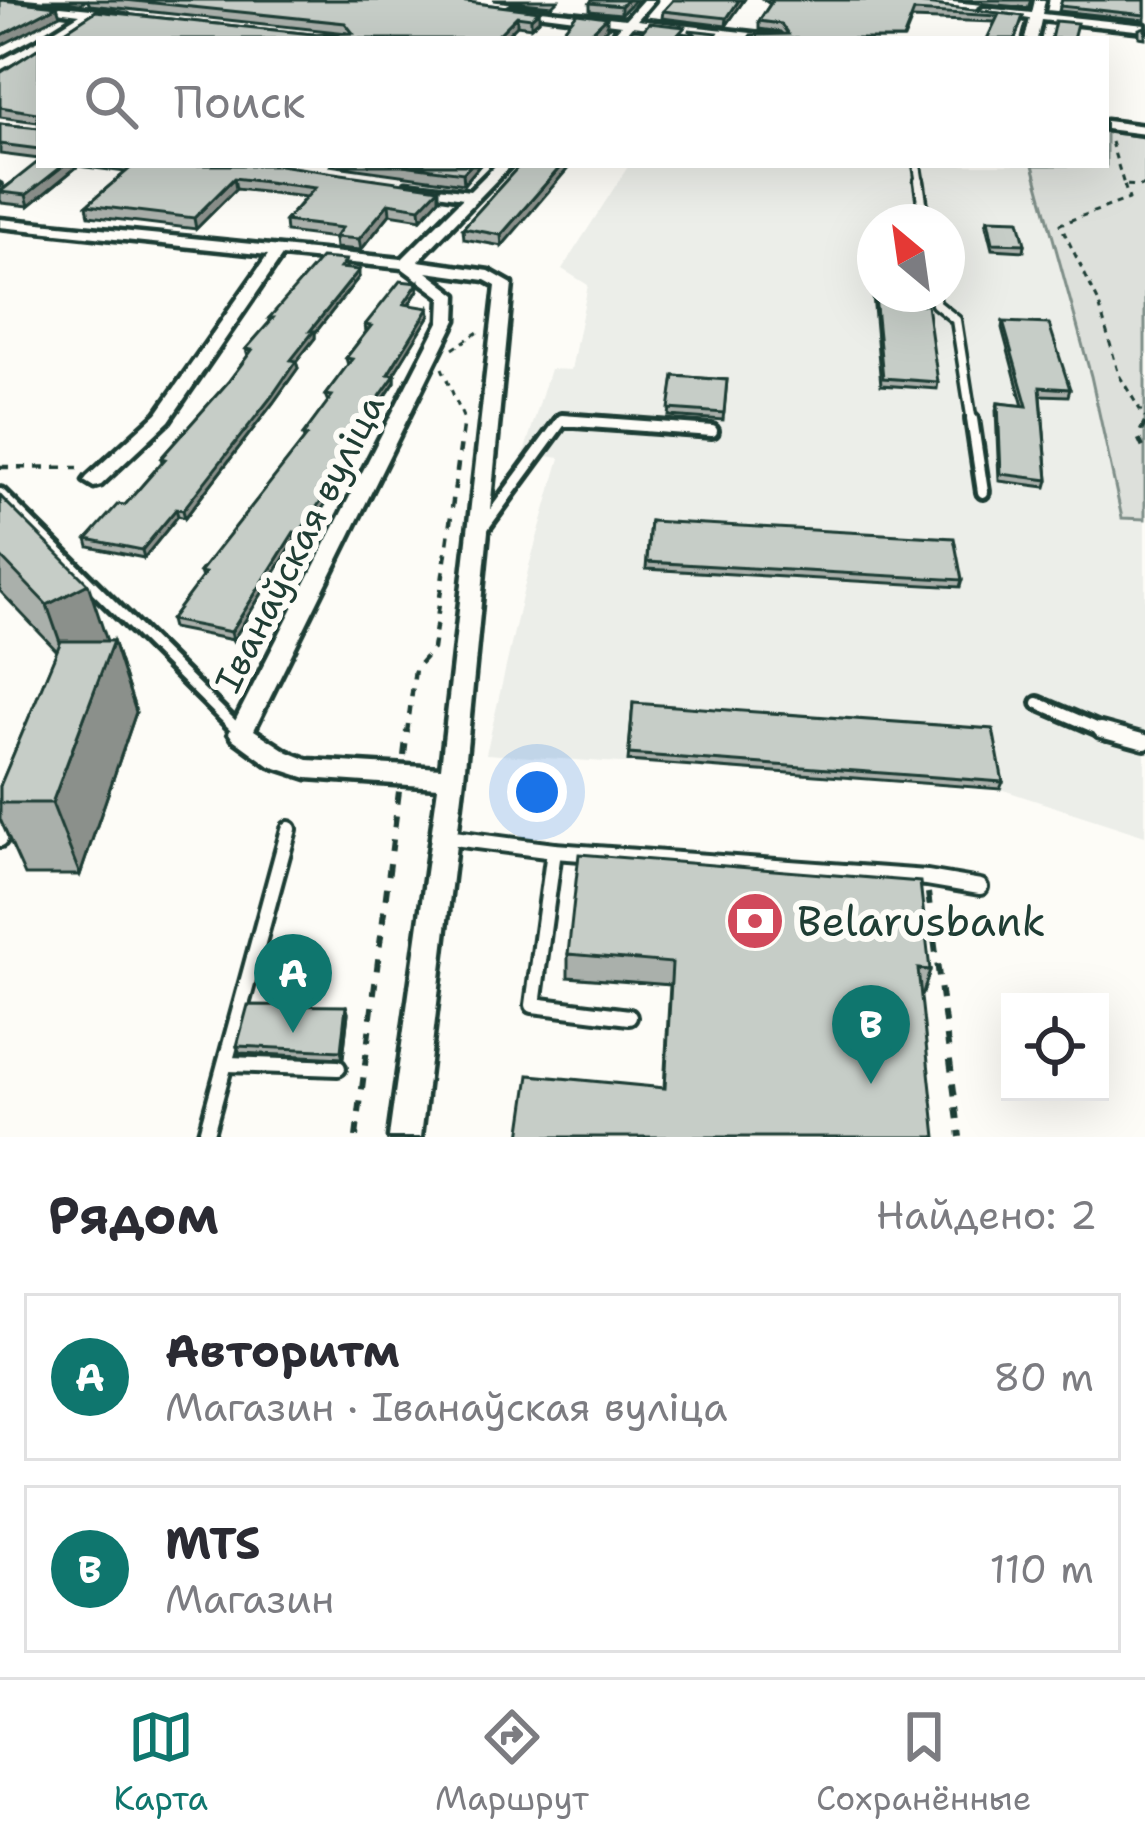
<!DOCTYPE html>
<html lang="ru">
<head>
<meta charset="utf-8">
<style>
  :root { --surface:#fff; --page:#f7f7f7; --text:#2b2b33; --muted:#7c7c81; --line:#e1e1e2; --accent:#0f766e }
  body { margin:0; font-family:"Shantell Sans",sans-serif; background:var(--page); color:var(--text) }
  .controls { position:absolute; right:36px; bottom:36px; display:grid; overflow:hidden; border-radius:0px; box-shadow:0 12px 48px #0002 }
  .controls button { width:108px; height:108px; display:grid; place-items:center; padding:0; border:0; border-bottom:3px solid var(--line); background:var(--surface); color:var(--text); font:60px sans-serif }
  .compass { position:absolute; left:857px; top:204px; width:108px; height:108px; border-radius:50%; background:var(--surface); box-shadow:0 12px 48px #0002; rotate:331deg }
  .you { position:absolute; left:537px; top:792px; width:42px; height:42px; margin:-30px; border:9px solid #fff; border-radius:50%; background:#1a73e8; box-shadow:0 0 0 18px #1a73e833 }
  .badge { display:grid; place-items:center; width:78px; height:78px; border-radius:50%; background:var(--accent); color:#fff; font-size:39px; font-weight:700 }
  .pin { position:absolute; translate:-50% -99px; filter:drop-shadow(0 3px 6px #0008) }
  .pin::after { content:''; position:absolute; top:63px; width:42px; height:36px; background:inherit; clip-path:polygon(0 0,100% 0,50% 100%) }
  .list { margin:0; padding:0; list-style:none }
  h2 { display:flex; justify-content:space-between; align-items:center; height:156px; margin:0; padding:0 48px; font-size:51px }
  h2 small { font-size:39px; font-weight:400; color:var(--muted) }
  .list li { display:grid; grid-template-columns:78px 1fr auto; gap:36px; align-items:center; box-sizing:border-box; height:168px; margin:0 24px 24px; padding:0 24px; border:3px solid var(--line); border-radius:0px }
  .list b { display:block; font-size:45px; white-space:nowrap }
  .list p { margin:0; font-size:39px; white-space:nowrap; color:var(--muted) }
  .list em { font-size:39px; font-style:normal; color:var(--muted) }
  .icon { flex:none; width:66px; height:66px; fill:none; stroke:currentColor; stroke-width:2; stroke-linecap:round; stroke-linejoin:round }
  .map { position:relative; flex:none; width:1145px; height:1137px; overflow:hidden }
  .search { position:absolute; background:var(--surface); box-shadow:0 12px 48px #0002; left:36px; right:36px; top:36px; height:132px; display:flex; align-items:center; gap:30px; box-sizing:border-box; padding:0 42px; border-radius:0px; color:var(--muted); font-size:45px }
  .sheet { height:540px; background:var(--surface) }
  nav { display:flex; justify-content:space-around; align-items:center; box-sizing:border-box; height:168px; border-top:3px solid var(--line); background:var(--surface); font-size:33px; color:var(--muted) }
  nav a { display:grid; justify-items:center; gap:6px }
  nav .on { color:var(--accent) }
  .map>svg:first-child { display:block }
</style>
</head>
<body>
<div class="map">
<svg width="1145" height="1137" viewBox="0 0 1145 1137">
  <rect width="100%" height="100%" fill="#fdfcf7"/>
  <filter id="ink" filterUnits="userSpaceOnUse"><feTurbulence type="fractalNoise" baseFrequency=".00833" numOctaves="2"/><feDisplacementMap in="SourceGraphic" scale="24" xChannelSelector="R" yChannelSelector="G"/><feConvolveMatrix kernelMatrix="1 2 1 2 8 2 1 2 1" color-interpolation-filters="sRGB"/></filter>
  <g filter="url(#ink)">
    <path fill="#eceee9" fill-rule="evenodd" d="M629,165H1034L1074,301L1122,518L1145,519V836L1000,789L486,754L529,566L560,458L524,453L550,369L571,370L588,285L562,269ZM875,222H947V294H875Z"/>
    <path fill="#dde0db" stroke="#7e8e88" stroke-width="3" d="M1106,132L1145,137V519L1122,518L1091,376L1033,165H1106Z"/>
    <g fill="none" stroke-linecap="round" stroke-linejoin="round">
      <g stroke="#1f3d34" stroke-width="12">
        <path id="lane-far3" d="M917,165L920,184"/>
      </g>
      <g stroke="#1f3d34" stroke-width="15">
        <g id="lane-far2">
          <path d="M919,181L925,222"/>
          <path d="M934,294L936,304L956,320L972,422"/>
          <path d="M561,422H586"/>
        </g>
      </g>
      <g stroke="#1f3d34" stroke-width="20">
        <g id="lane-far1">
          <path d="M972,419L983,492"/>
          <path d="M0,494L241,733"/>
          <path d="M482,529L562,420L712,431"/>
          <path d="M1038,703L1108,733"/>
        </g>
      </g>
      <g stroke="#1f3d34" stroke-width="22">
        <g id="lane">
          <path d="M238,730L241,733"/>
          <path d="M1101,730L1145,742"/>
          <path d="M446,837L554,851L533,1005L629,1017"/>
          <path d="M0,839L9,817"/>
          <path d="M554,851L927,878L980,887"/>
          <path d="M228,1064L338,1068"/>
          <path d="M205,1137L289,829"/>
        </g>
      </g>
      <g stroke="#1f3d34" stroke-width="9">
        <g id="street">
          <path d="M0,0L91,9L128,16C115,20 100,14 88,19C70,26 60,39 40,39L80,14L0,4Z"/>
          <path d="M643,0H654L637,20L778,36L784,39H747L632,26L621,39H609L621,25L506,10L511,7L626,19Z"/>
          <path d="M1035,0H1045L1042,14L1145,25V31L1041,20L1037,39H1025L1030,19L979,11L984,8L1032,13Z"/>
          <path d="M39,40V48L0,70V61Z"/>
          <path d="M1106,121L1145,126V134L1106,129Z"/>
          <path d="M496,165H511L418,261L489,271L512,284L464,778L421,1137H389L438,787L307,778L270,766L233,739L229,733L440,320L441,297L402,268L282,256L169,421L101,485L94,487L84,481L87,477L157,413L268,255L0,227V219L402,259L463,198L406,189V183L470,191ZM427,272L485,280L496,286L441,768L308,760L288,752L254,730L456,320L457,295Z"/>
        </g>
      </g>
      <g stroke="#1f3d34" stroke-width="3" stroke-dasharray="6 6" stroke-linecap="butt">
        <path d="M1111,142L1124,185L1145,186"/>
        <path d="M1124,185L1129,199L1060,224L1098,301L1119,375L1145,418"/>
        <path d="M453,349L478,332"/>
        <path d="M442,368L465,422"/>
      </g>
      <g stroke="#1f3d34" stroke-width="4.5" stroke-dasharray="9 9" stroke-linecap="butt">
        <path d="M1145,423L1138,437L1145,452"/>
        <path d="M0,467L78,468"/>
        <path d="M407,733L415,669L433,649L464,419"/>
      </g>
      <g stroke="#1f3d34" stroke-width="6" stroke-dasharray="12 12" stroke-linecap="butt">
        <path d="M404,756L407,730"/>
        <path d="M928,893L960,1137"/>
        <path d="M356,1137L399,791"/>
      </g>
      <use href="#lane-far3" stroke="#fdfcf7" stroke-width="6"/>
      <use href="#lane-far2" stroke="#fdfcf7" stroke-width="8"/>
      <use href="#lane-far1" stroke="#fdfcf7" stroke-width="10"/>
      <use href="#lane" stroke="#fdfcf7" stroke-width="14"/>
      <use href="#street" fill="#fdfcf7" fill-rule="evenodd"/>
    </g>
    <g fill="#aab0ab" stroke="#1f3d34" stroke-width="3">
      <path d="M43,0H451L539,11V20L531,27L517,25L503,39H53L96,11L312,34L347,33L90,5L87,0L80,4Z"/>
      <path d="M493,0H558L552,6Z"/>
      <path d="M592,0H635L621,14L590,11V3Z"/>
      <path d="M744,0L726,26L662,18L663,11Z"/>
      <path d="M764,0H892L1023,16L1021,23L912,19L904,39H748L782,34L780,32L759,29V21L770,4Z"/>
      <path d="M947,0H1031L1028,8Z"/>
      <path d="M1062,0H1145V20L1059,11Z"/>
      <path d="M39,48L38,122L0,117V73Z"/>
      <path d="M0,124L39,128V159L0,154Z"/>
      <path d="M39,165H279L439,199L421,219L390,214L361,250L336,248L335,238L286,232L285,221L306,197L236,189L196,229L89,216L87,205L126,172L78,166L29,206L2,203L0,200V182L2,183L4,188Z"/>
      <path d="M329,165H480L464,184Z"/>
      <path d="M520,165L502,246L464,239L463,228Z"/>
      <path d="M988,219L1025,244L1024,251L992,249L986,225Z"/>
      <path d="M872,266L908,303L938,382L937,389L881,385L871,273Z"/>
      <path d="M347,267L346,268L359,277L315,333V338L296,362L298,368L273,403L185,518L178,516L144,558L89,547L87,539L125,505L162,462L161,458L229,381L248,356L246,349L270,322L269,318Z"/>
      <path d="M418,290L409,305L430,315L393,375H395V382L374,414L377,421L351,459L352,465L300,541L295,540L233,640L172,628L170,620L202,578L200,572L304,440L303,435L328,402L325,395L348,365L346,358L366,332L365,325Z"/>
      <path d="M1003,322L1070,389L1068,396L1041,395L1048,480L1046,487L999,481L996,410L998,403L1023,406L1002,328Z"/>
      <path d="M674,376L727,380L723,420L669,416Z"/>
      <path d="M0,496L107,641H113L136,712L80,875H25L0,819V786L57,651L0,591Z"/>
      <path d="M650,521L962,580L960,587L646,569Z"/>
      <path d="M633,703L1003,782L1000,789L628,761Z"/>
      <path d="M568,954L930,970L923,993L664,1088L670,985L568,977Z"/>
      <path d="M346,1006L348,1013L343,1058L240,1053L237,1046Z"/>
    </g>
    <g fill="#8b908b" stroke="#1f3d34" stroke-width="3">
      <path d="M627,0H635L621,14V6Z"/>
      <path d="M739,0H744L726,26L727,18Z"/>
      <path d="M57,6L60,15L0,46V36Z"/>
      <path d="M539,11V20L531,27V18Z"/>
      <path d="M517,16V25L503,39H494Z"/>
      <path d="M607,17V28L595,39H584Z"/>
      <path d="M64,165L78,166L29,206L26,195Z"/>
      <path d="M471,165H480L464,184L463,173Z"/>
      <path d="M562,165H571L502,246L501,235Z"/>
      <path d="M234,178L236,189L196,229L194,218Z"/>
      <path d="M439,188V199L421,219L420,208Z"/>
      <path d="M389,203L390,214L361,250L359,239Z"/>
      <path d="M359,270V277L315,333V338L296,362L298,368L273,403L185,518L183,510L310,331Z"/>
      <path d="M418,283V290L405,311L404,304Z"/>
      <path d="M429,308L430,315L389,382L388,374Z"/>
      <path d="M395,375V382L369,420L368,413Z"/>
      <path d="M376,414L377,421L351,459L352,465L300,541L299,533L347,457Z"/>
      <path d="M176,509L178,516L144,558L142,550Z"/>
      <path d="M294,532L295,540L233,640L231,632Z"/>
      <path d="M88,584L107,641L67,662L47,605Z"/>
      <path d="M113,641L136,712L80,875L52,803Z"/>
      <path d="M346,1006L348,1013L343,1058L341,1051Z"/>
    </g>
    <g fill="#c6cdc7" stroke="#1f3d34" stroke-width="3">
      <path d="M0,0H1L57,6L0,36Z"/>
      <path d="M125,0H451L539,11L531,18L517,16L494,39H53L96,11L312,34L353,33L345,23Z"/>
      <path d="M592,0H627L621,6L590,3Z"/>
      <path d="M673,0H739L727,18L663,11Z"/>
      <path d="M773,0H892L1023,16L1015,39H987L998,16L914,11L903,39H748L751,35L788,34L781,24L759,21Z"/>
      <path d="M1062,0H1145V15L1060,6Z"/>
      <path d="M577,13L607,17L584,39L558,36Z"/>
      <path d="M1055,21L1077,23L1073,39H1051Z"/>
      <path d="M649,23L685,27L674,39H636Z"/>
      <path d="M1145,27V38L1139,37V29Z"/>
      <path d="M689,30L717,33L713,39H691L695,34Z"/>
      <path d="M39,48V127L37,113L0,107V73Z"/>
      <path d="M0,124L39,128V149L0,144Z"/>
      <path d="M39,161V165H64L26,195L0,192Z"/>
      <path d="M134,165H279L439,188L420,208L389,203L359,239L335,237L342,228L285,221L315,188L234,178L194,218L87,205Z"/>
      <path d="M403,165H471L463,173Z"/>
      <path d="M520,165H562L501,235L463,228Z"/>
      <path d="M988,219L1019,220L1025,244L993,243Z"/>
      <path d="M321,258L346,260L340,268L359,270L310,331H314L291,360L296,361L272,396L183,510L176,509L142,550L87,539L118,504L125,505L165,459L161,458L229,381L252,350L246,349L273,318H269Z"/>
      <path d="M872,266L875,267V294H907L908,303L927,305L938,382L883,378Z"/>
      <path d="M400,281L418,283L404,304L429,308L388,374L395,375L368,413L376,414L347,457H351L299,533L294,532L231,632L170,620L205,573L200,572L307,436L303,435L332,396L325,395L352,359L346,358L371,326L365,325Z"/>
      <path d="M1003,322L1049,324L1070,389L1040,387L1048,480L1001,474L998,403L1027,406Z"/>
      <path d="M674,376L727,380L724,413L669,409Z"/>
      <path d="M0,496L88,584L47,605L0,556Z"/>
      <path d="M650,521L954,538L962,580L647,562Z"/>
      <path d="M61,641H113L52,803H0V786Z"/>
      <path d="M633,703L993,729L1003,782L629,754Z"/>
      <path d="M579,854L920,882L930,970L918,969L936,1137H520L529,1075L665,1088L672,963L568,954Z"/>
      <path d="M248,1005L346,1006L341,1051L237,1046Z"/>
    </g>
  </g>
  <defs>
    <g id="bank-disc" transform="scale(3)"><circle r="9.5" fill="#d1495b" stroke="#fdfcf7"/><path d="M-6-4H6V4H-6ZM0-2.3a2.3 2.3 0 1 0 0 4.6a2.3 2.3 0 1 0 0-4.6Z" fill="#fff"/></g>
  </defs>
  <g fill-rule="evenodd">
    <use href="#bank-disc" x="755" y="921"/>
  </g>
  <g text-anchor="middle" stroke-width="12" stroke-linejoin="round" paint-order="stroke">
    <g font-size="36" fill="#1f3d34" stroke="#fdfcf7">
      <text transform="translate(299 543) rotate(-63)" y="13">Іванаўская вуліца</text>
    </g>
    <g font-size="42" fill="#1f3d34" stroke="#fdfcf7" text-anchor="start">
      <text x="797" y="936">Belarusbank</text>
    </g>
  </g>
</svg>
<div class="controls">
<button><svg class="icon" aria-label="locate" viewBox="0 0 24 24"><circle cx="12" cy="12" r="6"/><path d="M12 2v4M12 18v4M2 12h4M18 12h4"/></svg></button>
</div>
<svg class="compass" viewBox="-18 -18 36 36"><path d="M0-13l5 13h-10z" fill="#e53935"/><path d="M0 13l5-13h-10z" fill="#7c7c81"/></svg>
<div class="you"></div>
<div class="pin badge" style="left:293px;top:1033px">A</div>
<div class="pin badge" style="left:871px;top:1084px">B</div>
<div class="search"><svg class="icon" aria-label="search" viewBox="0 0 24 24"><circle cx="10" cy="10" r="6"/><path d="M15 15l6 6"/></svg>Поиск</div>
</div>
<section class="sheet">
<h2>Рядом<small>Найдено: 2</small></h2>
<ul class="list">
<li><span class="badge">A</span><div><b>Авторитм</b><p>Магазин · Іванаўская вуліца</p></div><em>80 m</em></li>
<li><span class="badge">B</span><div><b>MTS</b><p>Магазин</p></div><em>110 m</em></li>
</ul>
</section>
<nav>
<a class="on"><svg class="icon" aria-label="map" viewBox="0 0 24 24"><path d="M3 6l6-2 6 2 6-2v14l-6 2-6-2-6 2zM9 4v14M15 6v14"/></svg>Карта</a>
<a><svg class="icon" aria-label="directions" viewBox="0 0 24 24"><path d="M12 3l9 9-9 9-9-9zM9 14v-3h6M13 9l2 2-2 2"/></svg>Маршрут</a>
<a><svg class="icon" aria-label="saved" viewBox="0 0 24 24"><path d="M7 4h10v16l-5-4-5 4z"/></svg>Сохранённые</a>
</nav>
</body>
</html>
